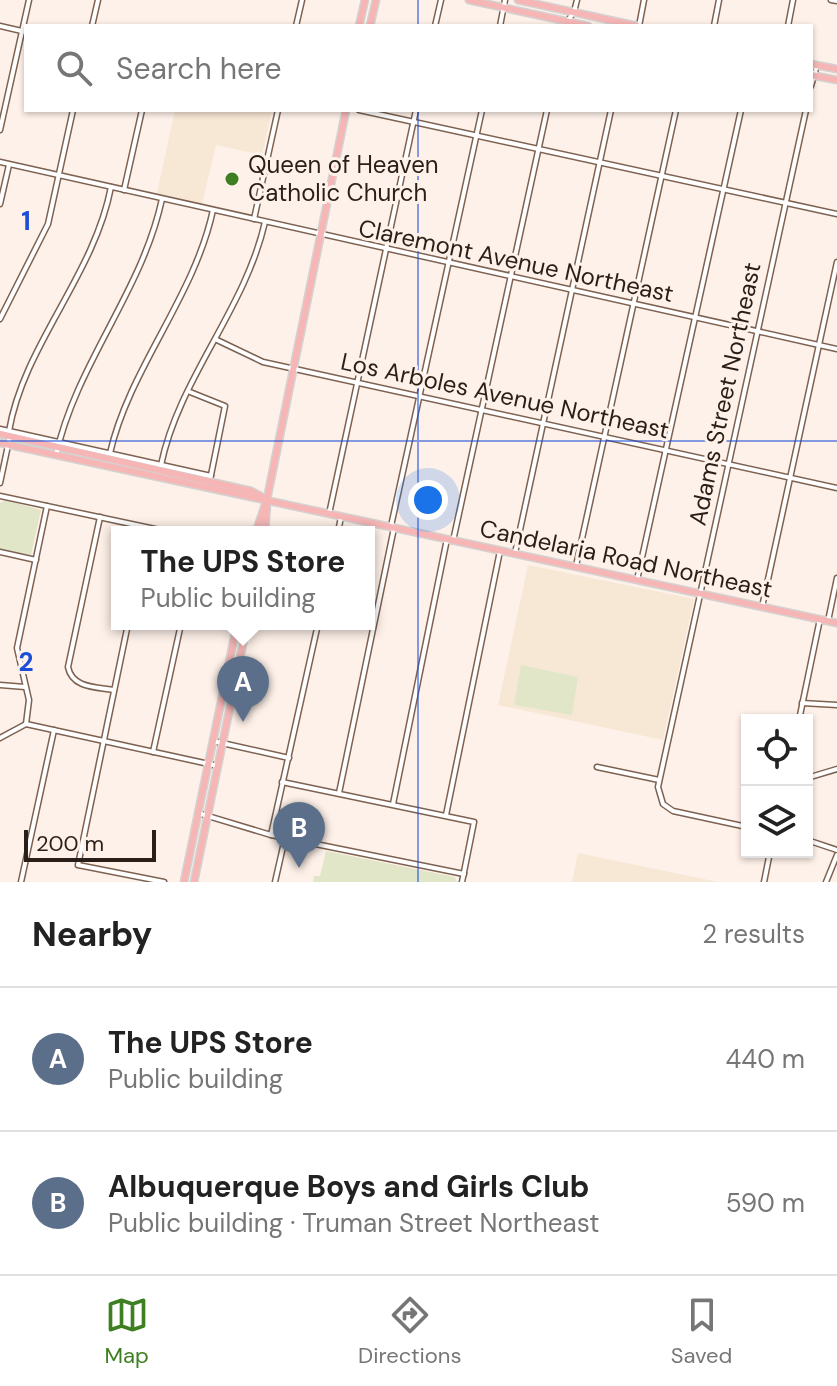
<!DOCTYPE html>
<html lang="en">
<head>
<meta charset="utf-8">
<style>
  :root { --surface:#fff; --page:#f6f6f6; --text:#222; --muted:#767676; --line:#e0e0e0; --accent:#3e8021 }
  body { margin:0; font-family:"DM Sans",sans-serif; background:var(--page); color:var(--text) }
  .controls { position:absolute; right:24px; bottom:24px; display:grid; overflow:hidden; border-radius:0px; box-shadow:0 2px 6px #0004 }
  .controls button { width:72px; height:72px; display:grid; place-items:center; padding:0; border:0; border-bottom:2px solid var(--line); background:var(--surface); color:var(--text); font:40px sans-serif }
  .scale { position:absolute; left:24px; bottom:20px; width:132px; box-sizing:border-box; padding-left:8px; border:4px solid #2a1f18; border-top:0; font-size:22px; line-height:28px; white-space:nowrap; color:#2a1f18; -webkit-text-stroke:6px #fef1e9; paint-order:stroke }
  .you { position:absolute; left:428px; top:500px; width:28px; height:28px; margin:-20px; border:6px solid #fff; border-radius:50%; background:#1a73e8; box-shadow:0 0 0 12px #1a73e833 }
  .badge { display:grid; place-items:center; width:52px; height:52px; border-radius:50%; background:var(--accent); color:#fff; font-size:26px; font-weight:700 }
  .pin { position:absolute; translate:-50% -66px; filter:drop-shadow(0 2px 4px #0008) }
  .pin::after { content:''; position:absolute; top:42px; width:28px; height:24px; background:inherit; clip-path:polygon(0 0,100% 0,50% 100%) }
  .popup { position:absolute; left:111px; top:526px; width:264px; height:104px; box-sizing:border-box; display:grid; place-content:center; border-radius:0px; background:var(--surface); filter:drop-shadow(0 2px 6px #0005); font-size:26px; white-space:nowrap; color:var(--muted) }
  .popup b { font-size:30px; color:var(--text) }
  .popup::after { content:''; position:absolute; left:50%; top:100%; margin-left:-16px; border:16px solid transparent; border-top-color:var(--surface) }
  .list { margin:0; padding:0; list-style:none }
  h2 { display:flex; justify-content:space-between; align-items:center; height:104px; margin:0; padding:0 32px; font-size:34px }
  h2 small { font-size:26px; font-weight:400; color:var(--muted) }
  .list li { display:grid; grid-template-columns:52px 1fr auto; gap:24px; align-items:center; box-sizing:border-box; height:144px; padding:0 32px; border-top:2px solid var(--line) }
  .list b { display:block; font-size:30px; white-space:nowrap }
  .list p { margin:0; font-size:26px; white-space:nowrap; color:var(--muted) }
  .list em { font-size:26px; font-style:normal; color:var(--muted) }
  .icon { flex:none; width:44px; height:44px; fill:none; stroke:currentColor; stroke-width:2; stroke-linecap:round; stroke-linejoin:round }
  .map { position:relative; flex:none; width:837px; height:882px; overflow:hidden }
  .search { position:absolute; background:var(--surface); box-shadow:0 2px 6px #0004; left:24px; right:24px; top:24px; height:88px; display:flex; align-items:center; gap:20px; box-sizing:border-box; padding:0 28px; border-radius:0px; color:var(--muted); font-size:30px }
  .sheet { height:392px; background:var(--surface) }
  nav { display:flex; justify-content:space-around; align-items:center; box-sizing:border-box; height:112px; border-top:2px solid var(--line); background:var(--surface); font-size:22px; color:var(--muted) }
  nav a { display:grid; justify-items:center; gap:4px }
  nav .on { color:var(--accent) }
  .map>svg:first-child { display:block }
</style>
</head>
<body>
<div class="map">
<svg width="837" height="882" viewBox="0 0 837 882">
  <rect width="100%" height="100%" fill="#fef1e9"/>
  <g fill="#f7e7d5">
    <path d="M175,110H272L262,155L216,145L202,204L157,193Z"/>
    <path d="M528,565L694,599L663,740L498,705Z"/>
    <path d="M578,853L718,882H572Z"/>
  </g>
  <g fill="#e2e6c8">
    <path d="M6,500L41,510L31,555L0,550V503Z"/>
    <path d="M521,665L578,677L572,715L514,705Z"/>
    <path d="M326,851L455,877L457,882H313L314,876H320Z"/>
  </g>
  <g fill="none" stroke-linecap="round" stroke-linejoin="round">
    <g stroke="#7d6251" stroke-width="7">
      <g id="minor">
        <path d="M831,0L837,1"/>
        <path d="M0,26L26,32"/>
        <path d="M92,26L98,0"/>
        <path d="M296,26L302,0"/>
        <path d="M435,26L441,0"/>
        <path d="M500,26L505,0"/>
        <path d="M564,26L574,12L577,0"/>
        <path d="M639,26L644,0"/>
        <path d="M714,26L719,0"/>
        <path d="M788,26L793,0"/>
        <path d="M811,86L817,65"/>
        <path d="M359,110L837,214"/>
        <path d="M0,130L29,0"/>
        <path d="M0,162L837,349"/>
        <path d="M124,190L142,110"/>
        <path d="M0,204L9,165"/>
        <path d="M254,219L278,110"/>
        <path d="M0,319L48,224L73,110"/>
        <path d="M217,340L263,362L837,488"/>
        <path d="M190,392L225,406L211,475"/>
        <path d="M0,429L211,476"/>
        <path d="M9,431C24,344 94,276 111,187"/>
        <path d="M110,453C130,367 194,298 213,210"/>
        <path d="M56,455C77,362 142,292 162,199"/>
        <path d="M161,465C179,378 245,310 265,222"/>
        <path d="M0,483L10,436"/>
        <path d="M0,496L169,532"/>
        <path d="M329,514L416,110"/>
        <path d="M100,517L68,667C72,688 96,687 114,690"/>
        <path d="M391,526L482,110"/>
        <path d="M338,532L341,517"/>
        <path d="M453,541L547,110"/>
        <path d="M0,552L36,560"/>
        <path d="M515,553L611,110"/>
        <path d="M576,566L676,110"/>
        <path d="M637,580L741,110"/>
        <path d="M762,607L837,262"/>
        <path d="M828,621L837,578"/>
        <path d="M128,624L78,865L164,882"/>
        <path d="M0,685L25,687"/>
        <path d="M802,703L837,705"/>
        <path d="M799,720L820,619"/>
        <path d="M26,724L29,700L17,648L47,506"/>
        <path d="M26,724L218,766"/>
        <path d="M0,738L26,724"/>
        <path d="M213,741L289,758"/>
        <path d="M153,752L181,624"/>
        <path d="M597,767L659,780"/>
        <path d="M807,778L837,769"/>
        <path d="M282,782L474,822L462,882"/>
        <path d="M339,793L394,528"/>
        <path d="M393,804L447,539"/>
        <path d="M198,813L271,835L464,874"/>
        <path d="M446,815L500,551"/>
        <path d="M747,827L673,811L663,804L658,787L806,110"/>
        <path d="M271,835L318,624"/>
        <path d="M807,840L837,850"/>
        <path d="M21,882L54,730"/>
        <path d="M275,882L285,838"/>
        <path d="M764,882L770,852"/>
        <path d="M826,882L837,855"/>
      </g>
    </g>
    <g stroke="#d4d2d1" stroke-width="9">
      <g id="major">
        <path d="M469,0L588,26"/>
        <path d="M518,0L637,26"/>
        <path d="M359,26L365,0"/>
        <path d="M370,26L376,0"/>
        <path d="M811,64L837,69"/>
        <path d="M811,75L837,80"/>
        <path d="M0,434L251,491L264,498"/>
        <path d="M0,443L837,623"/>
        <path d="M256,532L267,499L346,110"/>
        <path d="M265,532L267,503"/>
        <path d="M184,882L237,624"/>
        <path d="M194,882L247,624"/>
      </g>
    </g>
    <use href="#minor" stroke="#fff" stroke-width="4"/>
    <use href="#major" stroke="#f7b6b6" stroke-width="6"/>
  </g>
  <path fill="none" stroke="#1d4ed8" stroke-width="2" stroke-opacity="0.55" d="M418,0V26M418,110V882M0,441H837"/>
  <circle fill="#3e8021" stroke="#fef1e9" stroke-width="3" cx="232" cy="179" r="8"/>
  <g text-anchor="middle" stroke-width="6" stroke-linejoin="round" paint-order="stroke">
    <g font-size="24" fill="#2a1f18" stroke="#fef1e9" text-anchor="start">
      <text x="248" y="173">Queen of Heaven<tspan x="248" dy="28">Catholic Church</tspan></text>
    </g>
    <g font-size="24" fill="#2a1f18" stroke="#fef1e9">
      <text transform="translate(516 261) rotate(12)" y="8">Claremont Avenue Northeast</text>
      <text transform="translate(725 394) rotate(-78)" y="8">Adams Street Northeast</text>
      <text transform="translate(505 396) rotate(12)" y="8">Los Arboles Avenue Northeast</text>
      <text transform="translate(626 559) rotate(12)" y="8">Candelaria Road Northeast</text>
    </g>
  </g>
  <g font-size="26" text-anchor="middle" font-weight="bold" fill="#1d4ed8" stroke="#fef1e9" stroke-width="6" stroke-linejoin="round" paint-order="stroke">
    <text x="26" y="230">1</text>
    <text x="26" y="671">2</text>
  </g>
</svg>
<div class="controls">
<button><svg class="icon" aria-label="locate" viewBox="0 0 24 24"><circle cx="12" cy="12" r="6"/><path d="M12 2v4M12 18v4M2 12h4M18 12h4"/></svg></button>
<button><svg class="icon" aria-label="layers" viewBox="0 0 24 24"><path d="M12 4l9 5-9 5-9-5zM3 14l9 5 9-5"/></svg></button>
</div>
<div class="scale">200 m</div>
<div class="you"></div>
<div class="pin badge" style="left:243px;top:722px;background:#5c6f8a">A</div>
<div class="popup"><b>The UPS Store</b>Public building</div>
<div class="pin badge" style="left:299px;top:868px;background:#5c6f8a">B</div>
<div class="search"><svg class="icon" aria-label="search" viewBox="0 0 24 24"><circle cx="10" cy="10" r="6"/><path d="M15 15l6 6"/></svg>Search here</div>
</div>
<section class="sheet">
<h2>Nearby<small>2 results</small></h2>
<ul class="list">
<li><span class="badge" style="background:#5c6f8a">A</span><div><b>The UPS Store</b><p>Public building</p></div><em>440 m</em></li>
<li><span class="badge" style="background:#5c6f8a">B</span><div><b>Albuquerque Boys and Girls Club</b><p>Public building · Truman Street Northeast</p></div><em>590 m</em></li>
</ul>
</section>
<nav>
<a class="on"><svg class="icon" aria-label="map" viewBox="0 0 24 24"><path d="M3 6l6-2 6 2 6-2v14l-6 2-6-2-6 2zM9 4v14M15 6v14"/></svg>Map</a>
<a><svg class="icon" aria-label="directions" viewBox="0 0 24 24"><path d="M12 3l9 9-9 9-9-9zM9 14v-3h6M13 9l2 2-2 2"/></svg>Directions</a>
<a><svg class="icon" aria-label="saved" viewBox="0 0 24 24"><path d="M7 4h10v16l-5-4-5 4z"/></svg>Saved</a>
</nav>
</body>
</html>
